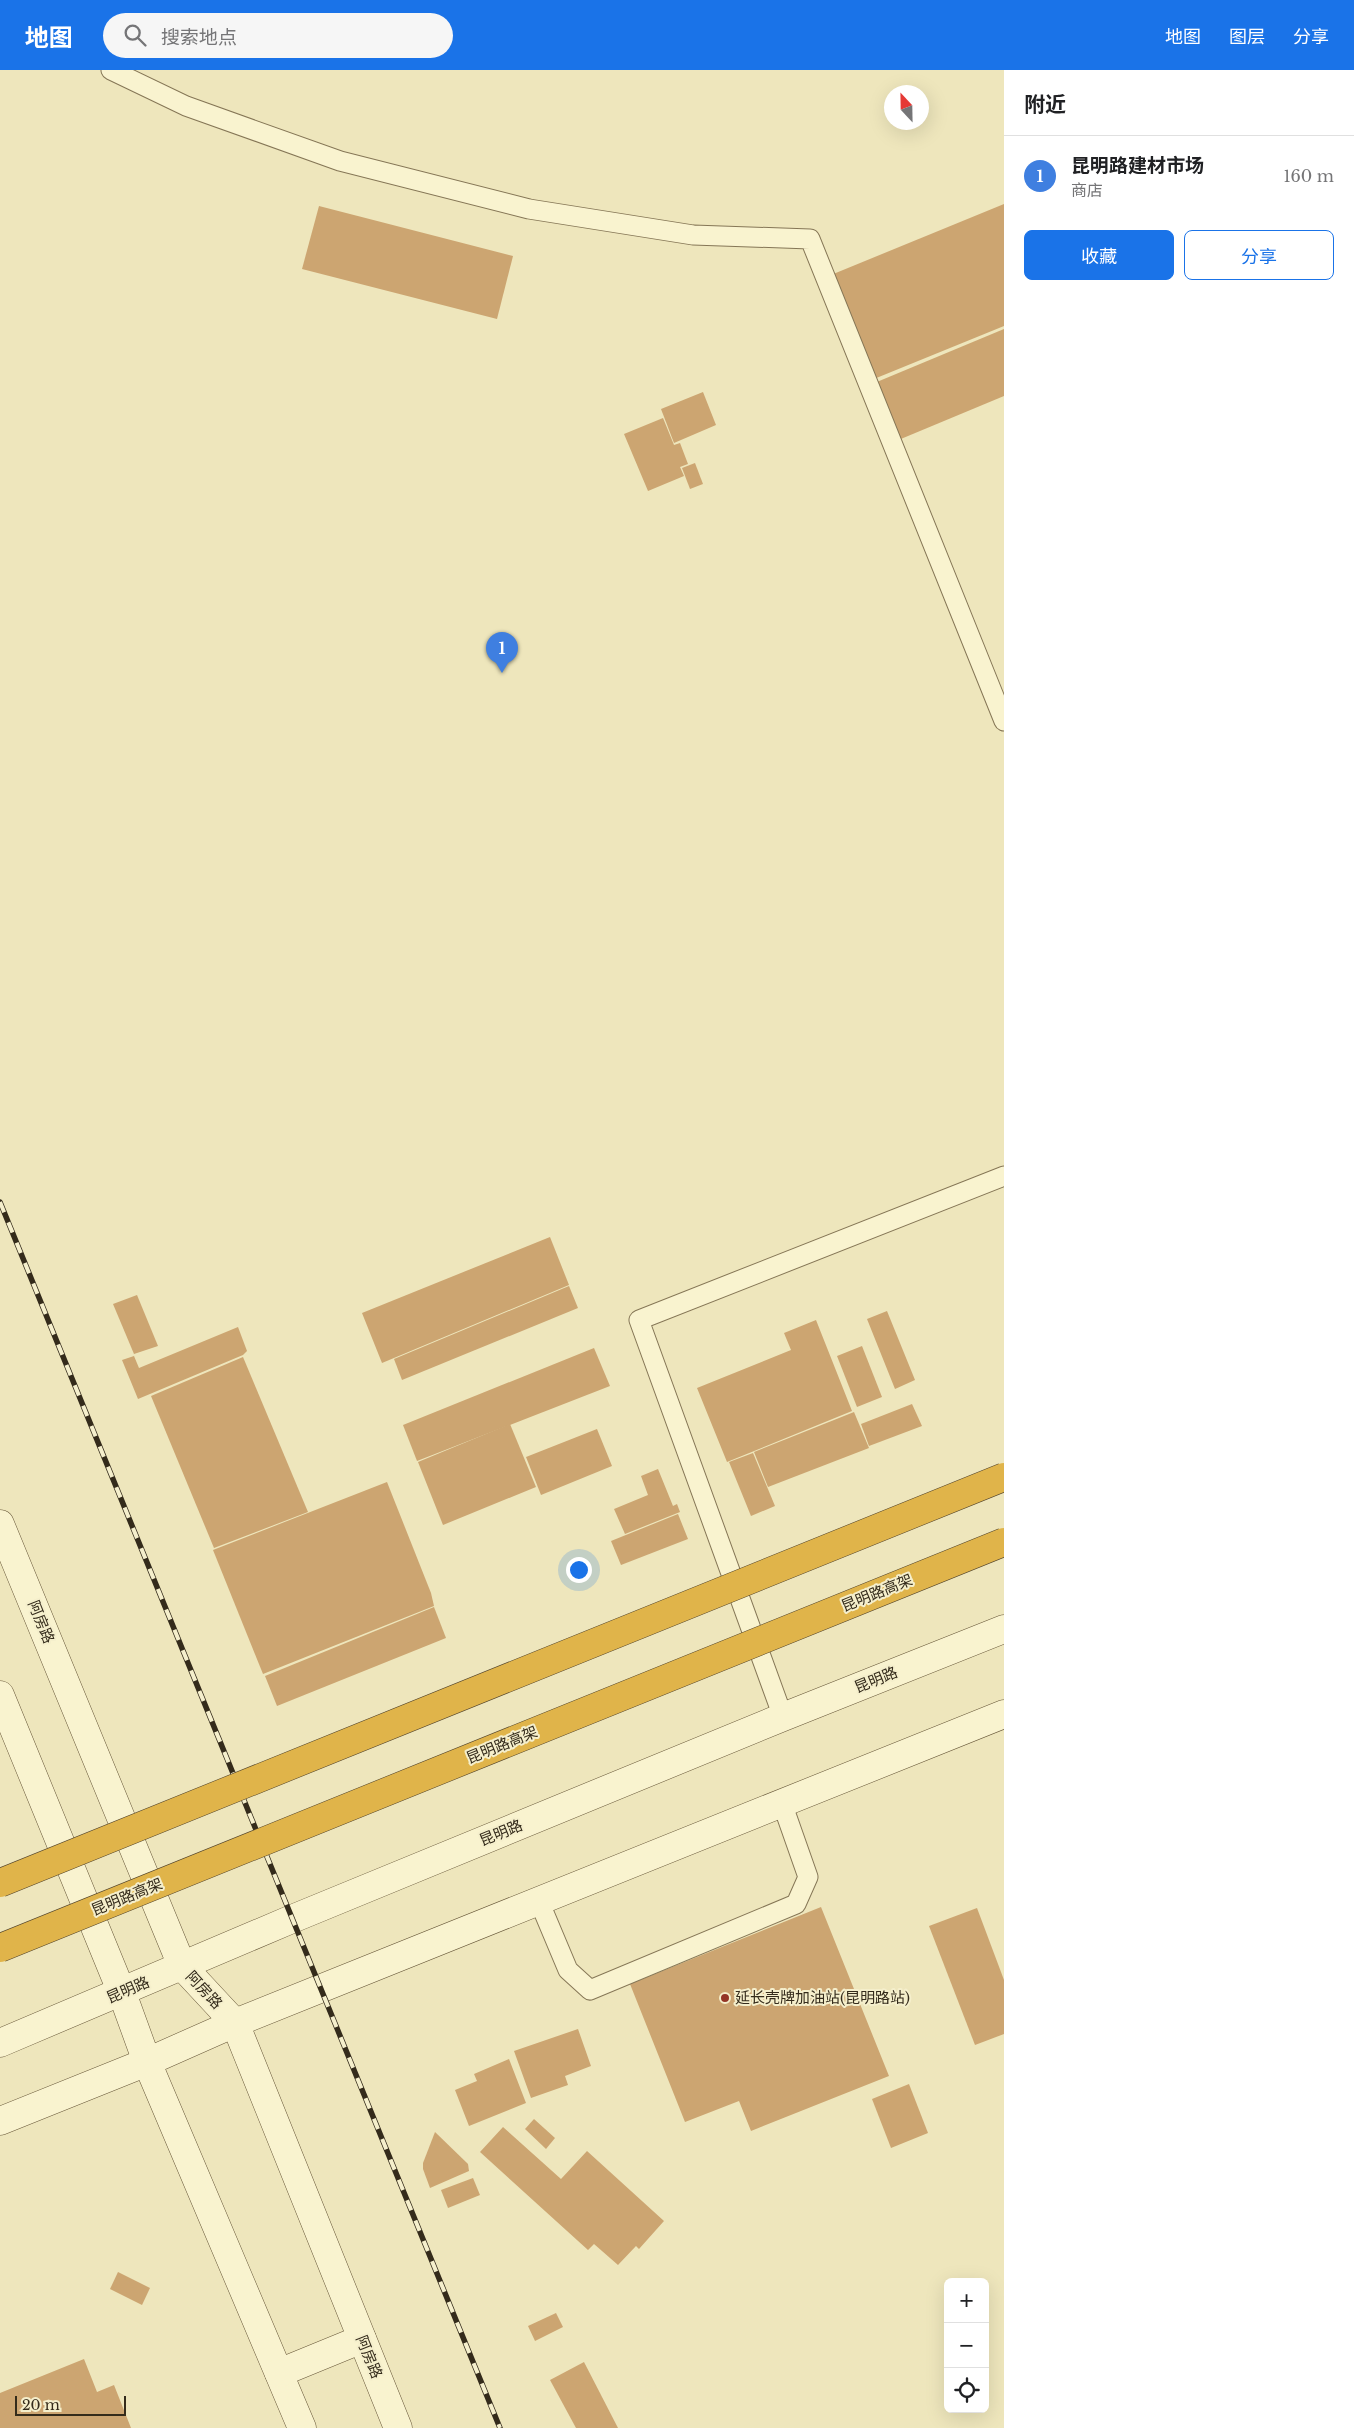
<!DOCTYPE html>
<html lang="zh">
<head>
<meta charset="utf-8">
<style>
  :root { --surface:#fff; --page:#f6f6f6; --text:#202124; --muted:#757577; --line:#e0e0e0; --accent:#1a73e8 }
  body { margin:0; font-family:"Libre Baskerville","Noto Sans SC",serif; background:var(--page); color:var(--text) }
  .controls { position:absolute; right:15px; bottom:15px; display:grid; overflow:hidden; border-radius:8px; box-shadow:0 5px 20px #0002 }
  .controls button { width:45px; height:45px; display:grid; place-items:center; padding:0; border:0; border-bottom:1px solid var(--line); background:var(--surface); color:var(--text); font:25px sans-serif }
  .compass { position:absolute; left:884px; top:15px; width:45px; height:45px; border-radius:50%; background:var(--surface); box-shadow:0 5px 20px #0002; rotate:338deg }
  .scale { position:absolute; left:15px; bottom:12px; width:111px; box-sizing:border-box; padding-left:5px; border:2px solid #342b1b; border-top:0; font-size:14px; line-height:18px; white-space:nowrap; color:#342b1b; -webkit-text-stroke:4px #f5efcc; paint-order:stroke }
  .you { position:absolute; left:578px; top:1499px; width:18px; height:18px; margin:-12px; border:4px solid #fff; border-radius:50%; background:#1a73e8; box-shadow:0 0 0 8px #1a73e833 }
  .badge { display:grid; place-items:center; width:32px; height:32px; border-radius:50%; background:var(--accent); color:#fff; font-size:16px; font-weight:700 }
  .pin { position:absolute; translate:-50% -41px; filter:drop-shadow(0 1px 2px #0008) }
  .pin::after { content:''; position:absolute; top:26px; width:18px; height:15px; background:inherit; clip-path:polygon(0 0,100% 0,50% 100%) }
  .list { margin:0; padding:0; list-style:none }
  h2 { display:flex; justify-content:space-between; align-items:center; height:65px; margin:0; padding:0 20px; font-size:21px }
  h2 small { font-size:16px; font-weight:400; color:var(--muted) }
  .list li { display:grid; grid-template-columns:32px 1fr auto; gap:15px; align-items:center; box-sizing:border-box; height:80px; padding:0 20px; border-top:1px solid var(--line) }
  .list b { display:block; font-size:19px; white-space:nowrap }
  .list p { margin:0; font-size:16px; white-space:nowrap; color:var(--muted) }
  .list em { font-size:16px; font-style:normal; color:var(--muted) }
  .actions { display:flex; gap:10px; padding:15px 20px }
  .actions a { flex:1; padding:11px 0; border:1px solid var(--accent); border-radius:8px; text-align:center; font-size:18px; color:var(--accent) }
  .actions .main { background:var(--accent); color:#fff }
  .icon { flex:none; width:28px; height:28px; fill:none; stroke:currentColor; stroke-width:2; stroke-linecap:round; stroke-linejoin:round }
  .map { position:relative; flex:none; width:1004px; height:2358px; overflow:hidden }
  header { display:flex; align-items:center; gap:30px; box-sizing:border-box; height:70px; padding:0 25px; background:var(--accent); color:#fff }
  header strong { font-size:24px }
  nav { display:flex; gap:28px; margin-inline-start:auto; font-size:18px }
  .search { width:350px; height:45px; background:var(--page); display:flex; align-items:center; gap:12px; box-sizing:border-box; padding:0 18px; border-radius:28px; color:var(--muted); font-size:19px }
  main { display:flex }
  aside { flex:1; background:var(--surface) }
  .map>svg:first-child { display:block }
</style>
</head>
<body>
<header>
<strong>地图</strong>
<div class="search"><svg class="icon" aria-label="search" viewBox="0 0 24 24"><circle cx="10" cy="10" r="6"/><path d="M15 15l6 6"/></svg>搜索地点</div>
<nav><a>地图</a><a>图层</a><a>分享</a></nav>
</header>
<main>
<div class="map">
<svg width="1004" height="2358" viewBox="0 0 1004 2358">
  <rect width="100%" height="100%" fill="#eee6bc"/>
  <g fill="#cca571">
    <path d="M1004,134V256L869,311L826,207Z"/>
    <path d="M319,136L513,186L497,249L302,199Z"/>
    <path d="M1004,259V326L896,371L872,314Z"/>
    <path d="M703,322L716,355L674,373L661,339Z"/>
    <path d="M663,348L674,375L680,373L688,394L680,397L684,406L648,421L624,364Z"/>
    <path d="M695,393L703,414L690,419L682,398Z"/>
    <path d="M550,1167L569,1215L382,1293L362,1243Z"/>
    <path d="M569,1216L578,1238L402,1310L394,1289Z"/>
    <path d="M137,1225L158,1276L134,1284L113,1234Z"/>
    <path d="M887,1241L915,1310L895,1319L867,1249Z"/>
    <path d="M816,1250L852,1341L727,1392L697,1318L791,1280L784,1263Z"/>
    <path d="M238,1257L247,1281L243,1285L138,1329L122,1290L134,1286L139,1298Z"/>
    <path d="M862,1276L882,1327L857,1337L837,1286Z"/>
    <path d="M594,1278L610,1316L417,1391L403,1355Z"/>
    <path d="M243,1287L308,1442L214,1478L151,1326Z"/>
    <path d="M912,1334L922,1356L869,1376L861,1354Z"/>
    <path d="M854,1342L869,1378L768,1417L754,1382Z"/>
    <path d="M510,1354L536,1417L443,1455L418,1392Z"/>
    <path d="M597,1359L612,1396L541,1425L526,1387Z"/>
    <path d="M753,1383L775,1436L751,1446L729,1392Z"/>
    <path d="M658,1399L673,1436L677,1434L680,1442L625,1464L614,1439L648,1425L641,1406Z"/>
    <path d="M387,1412L431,1523L434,1536L263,1604L213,1480Z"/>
    <path d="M678,1444L688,1469L621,1495L611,1471Z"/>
    <path d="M434,1537L446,1568L277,1636L265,1606Z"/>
    <path d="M821,1837L889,2006L751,2061L739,2031L685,2052L630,1914Z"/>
    <path d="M977,1838L1004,1910V1964L975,1975L929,1856Z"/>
    <path d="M578,1959L591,1996L565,2006L568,2015L531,2028L514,1981Z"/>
    <path d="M509,1989L526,2033L469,2056L455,2020L477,2011L474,2004Z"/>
    <path d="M909,2014L928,2063L891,2078L872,2029Z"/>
    <path d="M534,2049L555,2068L546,2079L525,2059Z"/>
    <path d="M503,2057L561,2109L587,2081L664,2151L639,2179L636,2176L618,2195L594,2174L588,2180L480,2082Z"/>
    <path d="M435,2062L468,2094L469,2101L430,2118L423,2099V2093Z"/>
    <path d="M473,2108L480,2125L448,2138L441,2120Z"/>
    <path d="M118,2202L150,2218L142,2235L110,2219Z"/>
    <path d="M556,2243L563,2257L535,2271L528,2256Z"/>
    <path d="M84,2289L97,2322L114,2315L131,2358H0V2323Z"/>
    <path d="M584,2292L618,2358H576L550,2310Z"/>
  </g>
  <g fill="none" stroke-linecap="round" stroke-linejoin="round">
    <g stroke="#857656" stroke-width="21">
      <g id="lane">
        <path d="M111,0L186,36L340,91L529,139L693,165L810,169L1004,651"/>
        <path d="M783,1647L639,1250L1004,1106"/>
        <path d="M539,1831L568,1900L590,1920L796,1834L808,1807L782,1733"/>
      </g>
    </g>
    <g stroke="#675739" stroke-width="29">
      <g id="secondary">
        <path d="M0,1454L182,1896L235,1953L398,2358"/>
        <path d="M0,1625L122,1923L147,1992L302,2358"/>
        <path d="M0,1973L292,1849L783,1647L1004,1559"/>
        <path d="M0,2051L147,1992L235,1953L1004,1644"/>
        <path d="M279,2303L362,2269"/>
      </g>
    </g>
    <use href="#lane" stroke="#f9f3cf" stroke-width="19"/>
    <use href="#secondary" stroke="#f9f3cf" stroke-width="28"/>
    <g stroke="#342b1b" stroke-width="5.5">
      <path id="rail" d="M0,1132L500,2358"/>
    </g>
    <use href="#rail" stroke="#f5efcc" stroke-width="4" stroke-dasharray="11" stroke-linecap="butt"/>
    <g stroke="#52432b" stroke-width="29" stroke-linecap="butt">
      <g id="highway-bridge">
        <path d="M0,1813L1004,1407"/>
        <path d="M0,1878L1004,1472"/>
      </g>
    </g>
    <use href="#highway-bridge" stroke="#e0b44a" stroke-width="28"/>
  </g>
  <circle fill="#943526" stroke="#f5efcc" stroke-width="2" cx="725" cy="1928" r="5"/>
  <g text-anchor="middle" stroke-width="4" stroke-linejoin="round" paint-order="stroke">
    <g font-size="15" fill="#342b1b" stroke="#f5efcc">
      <text transform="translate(877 1523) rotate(-22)" y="5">昆明路高架</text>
      <text transform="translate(41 1552) rotate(68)" y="5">阿房路</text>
      <text transform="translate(876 1610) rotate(-22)" y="5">昆明路</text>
      <text transform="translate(502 1675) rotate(-22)" y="5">昆明路高架</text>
      <text transform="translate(501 1763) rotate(-22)" y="5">昆明路</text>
      <text transform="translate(127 1827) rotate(-22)" y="5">昆明路高架</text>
      <text transform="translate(128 1920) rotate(-23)" y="5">昆明路</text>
      <text transform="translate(204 1920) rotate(47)" y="5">阿房路</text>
      <text transform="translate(369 2287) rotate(68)" y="5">阿房路</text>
    </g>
    <g font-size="15" fill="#342b1b" stroke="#f5efcc" text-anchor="start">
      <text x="735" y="1933">延长壳牌加油站(昆明路站)</text>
    </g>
  </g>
</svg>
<div class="controls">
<button>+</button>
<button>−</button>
<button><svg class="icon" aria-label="locate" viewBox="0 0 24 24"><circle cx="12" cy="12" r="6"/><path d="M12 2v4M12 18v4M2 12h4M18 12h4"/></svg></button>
</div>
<svg class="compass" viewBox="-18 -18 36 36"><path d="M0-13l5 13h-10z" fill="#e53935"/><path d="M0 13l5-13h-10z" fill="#757577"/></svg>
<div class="scale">20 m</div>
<div class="you"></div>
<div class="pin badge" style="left:502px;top:603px;background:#3f7fe0">1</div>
</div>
<aside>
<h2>附近<small></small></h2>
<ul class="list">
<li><span class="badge" style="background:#3f7fe0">1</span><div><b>昆明路建材市场</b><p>商店</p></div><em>160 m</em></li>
</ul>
<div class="actions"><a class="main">收藏</a><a>分享</a></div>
</aside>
</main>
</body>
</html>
